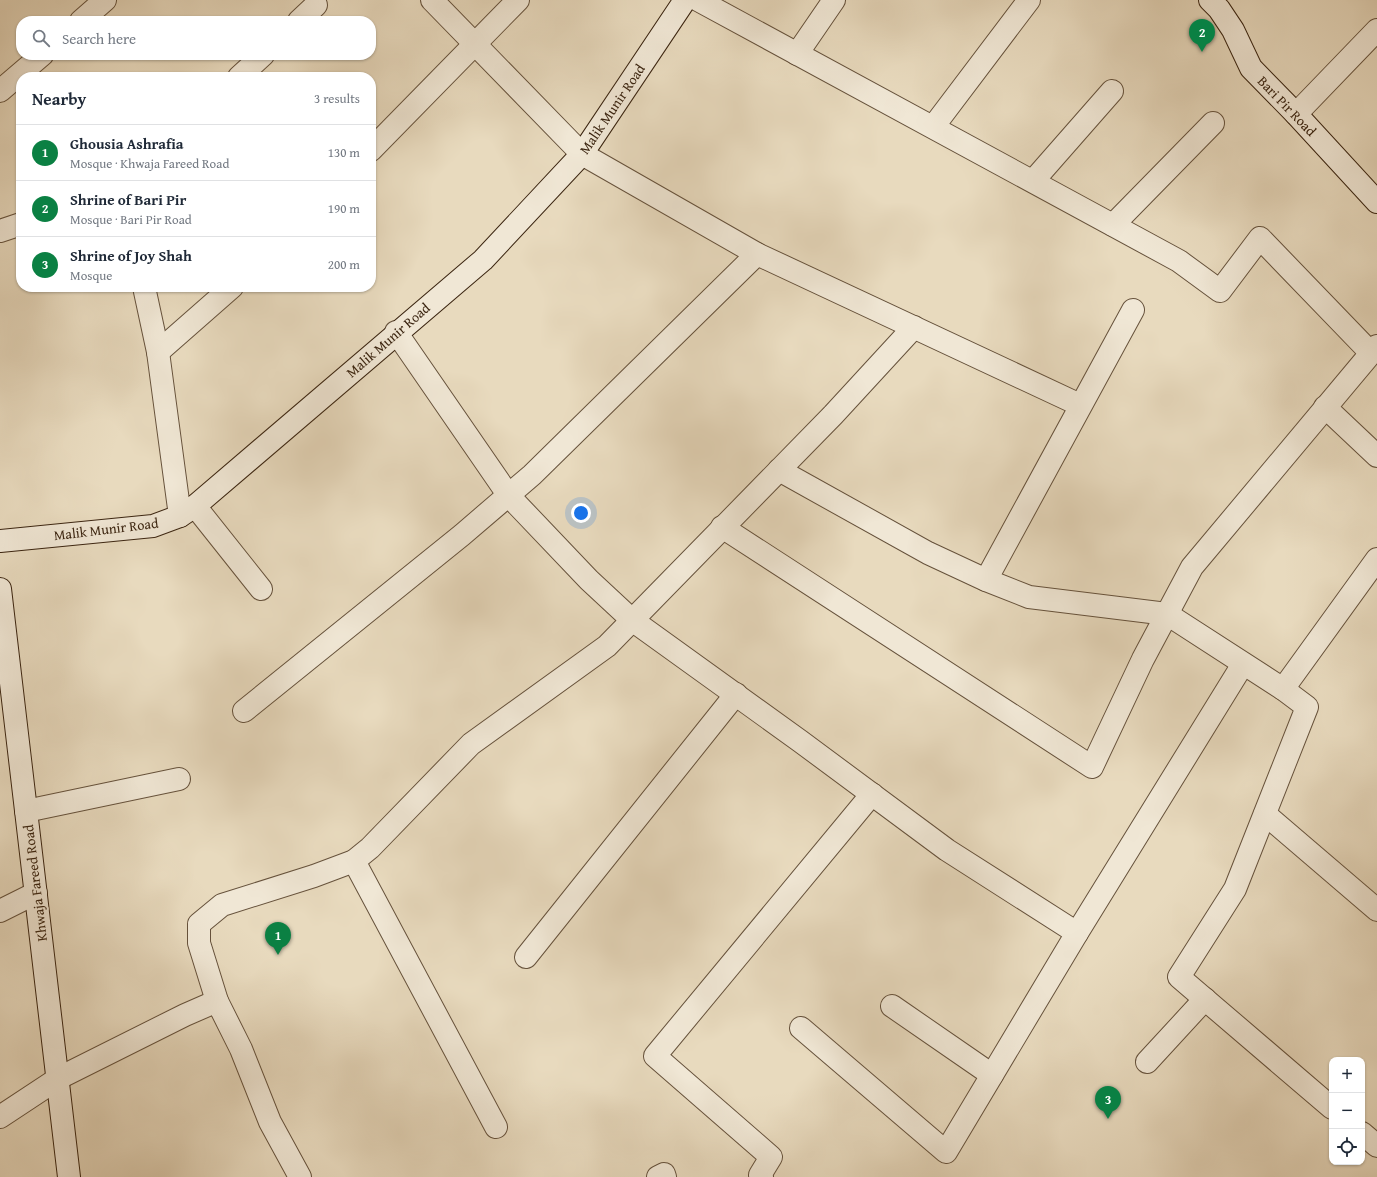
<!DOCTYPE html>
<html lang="en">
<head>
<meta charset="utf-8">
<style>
  :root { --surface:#fff; --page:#f6f6f7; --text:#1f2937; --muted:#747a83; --line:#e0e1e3; --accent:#0b8043 }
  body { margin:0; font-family:"Gentium Book Plus",serif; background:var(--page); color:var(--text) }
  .controls { position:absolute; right:12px; bottom:12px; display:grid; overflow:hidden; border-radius:8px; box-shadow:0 1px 3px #0004 }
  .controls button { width:36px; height:36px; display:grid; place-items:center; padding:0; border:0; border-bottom:1px solid var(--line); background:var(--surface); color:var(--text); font:20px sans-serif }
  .you { position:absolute; left:581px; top:513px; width:14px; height:14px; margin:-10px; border:3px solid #fff; border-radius:50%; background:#1a73e8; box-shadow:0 0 0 6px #1a73e833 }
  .badge { display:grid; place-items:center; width:26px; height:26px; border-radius:50%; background:var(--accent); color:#fff; font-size:13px; font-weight:700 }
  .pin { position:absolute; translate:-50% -33px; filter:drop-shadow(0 1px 2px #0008) }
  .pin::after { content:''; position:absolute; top:21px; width:14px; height:12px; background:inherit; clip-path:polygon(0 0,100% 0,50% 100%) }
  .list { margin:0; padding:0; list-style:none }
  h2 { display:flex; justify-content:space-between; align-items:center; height:52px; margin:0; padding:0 16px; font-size:17px }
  h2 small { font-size:13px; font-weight:400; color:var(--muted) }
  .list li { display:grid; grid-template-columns:26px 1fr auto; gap:12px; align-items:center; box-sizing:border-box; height:56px; padding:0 16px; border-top:1px solid var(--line) }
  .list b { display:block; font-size:15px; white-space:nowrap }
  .list p { margin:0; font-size:13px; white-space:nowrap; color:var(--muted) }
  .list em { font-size:13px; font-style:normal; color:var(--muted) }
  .icon { flex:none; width:22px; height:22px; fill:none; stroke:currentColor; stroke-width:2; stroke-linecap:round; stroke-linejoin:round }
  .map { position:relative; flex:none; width:1377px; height:1177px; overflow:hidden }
  .search { position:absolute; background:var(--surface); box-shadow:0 1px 3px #0004; left:16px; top:16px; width:360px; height:44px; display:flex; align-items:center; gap:10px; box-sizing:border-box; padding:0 14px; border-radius:16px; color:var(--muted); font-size:15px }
  .panel { position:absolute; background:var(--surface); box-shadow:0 1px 3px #0004; left:16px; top:72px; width:360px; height:220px; border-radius:16px }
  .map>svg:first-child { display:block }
</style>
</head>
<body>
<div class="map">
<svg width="1377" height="1177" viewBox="0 0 1377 1177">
  <rect width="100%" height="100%" fill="#e8dabe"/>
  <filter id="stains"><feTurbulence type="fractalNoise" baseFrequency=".005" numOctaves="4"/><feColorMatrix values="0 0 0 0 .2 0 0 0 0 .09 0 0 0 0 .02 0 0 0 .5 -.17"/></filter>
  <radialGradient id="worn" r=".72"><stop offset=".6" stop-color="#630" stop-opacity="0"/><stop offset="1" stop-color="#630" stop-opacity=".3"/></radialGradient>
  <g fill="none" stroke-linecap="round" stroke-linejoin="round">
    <g stroke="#66523c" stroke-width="24">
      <g id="street">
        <path d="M432,0L582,154L757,254L1080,405"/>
        <path d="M698,0L1179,261L1220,291L1260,238L1371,353"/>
        <path d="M81,21L105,0"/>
        <path d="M299,21L316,5"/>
        <path d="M797,54L834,0"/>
        <path d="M239,77L263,55"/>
        <path d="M0,91L42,55"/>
        <path d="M1296,114L1377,30"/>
        <path d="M933,127L1029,0"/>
        <path d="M371,150L518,0"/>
        <path d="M1033,181L1112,91"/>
        <path d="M1113,225L1213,123"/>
        <path d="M0,231L21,224"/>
        <path d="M144,287L158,352L180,516"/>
        <path d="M396,332L509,496L589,580L632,620L800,741L947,850L1077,933"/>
        <path d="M158,352L232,287"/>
        <path d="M1325,407L1377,456"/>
        <path d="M779,470L928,553L986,580L1133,310"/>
        <path d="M195,506L261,589"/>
        <path d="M722,527L1092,767L1143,659L1192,567L1377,346"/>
        <path d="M986,580L1029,597L1167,614L1283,689L1307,707L1235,889L1179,977L1332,1108"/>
        <path d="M1283,689L1377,559"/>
        <path d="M244,711L462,535L532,475L757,254"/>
        <path d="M26,811L179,779"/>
        <path d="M1265,814L1377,910"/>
        <path d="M354,861L496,1127"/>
        <path d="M0,911L36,893"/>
        <path d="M526,957L736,694"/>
        <path d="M217,1001L199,943V924L222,905L314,876L354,861L370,848L471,744L607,646L833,415L914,327"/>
        <path d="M892,1006L992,1075"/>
        <path d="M801,1028L946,1152L1077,933L1243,664"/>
        <path d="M1147,1062L1205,999"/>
        <path d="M0,1117L59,1078L185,1015L217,1001L241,1049L270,1122L300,1177"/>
        <path d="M1362,1133L1377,1146"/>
        <path d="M658,1177L664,1174L665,1177"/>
        <path d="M762,1177L760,1175L771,1157L655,1056L872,794"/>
      </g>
    </g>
    <g stroke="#3b2511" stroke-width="24">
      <g id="secondary">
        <path d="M1210,0L1219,9L1233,30L1251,68L1296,114L1377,202"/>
        <path d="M0,541L153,526L180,516L195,506L483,260L582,154L685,0"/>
        <path d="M0,589L69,1177"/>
      </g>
    </g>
    <use href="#street" stroke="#f0e7d5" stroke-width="22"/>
    <use href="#secondary" stroke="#f0e7d5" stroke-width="22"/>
  </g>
  <g text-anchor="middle" stroke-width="4" stroke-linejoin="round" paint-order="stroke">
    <g font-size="14" fill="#3b2511" stroke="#f0e7d5">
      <text transform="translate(1287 106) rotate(46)" y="5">Bari Pir Road</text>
      <text transform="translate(612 109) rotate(-56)" y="5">Malik Munir Road</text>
      <text transform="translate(388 340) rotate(-41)" y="5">Malik Munir Road</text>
      <text transform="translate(106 529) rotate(-7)" y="5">Malik Munir Road</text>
      <text transform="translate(35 883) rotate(-97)" y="5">Khwaja Fareed Road</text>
    </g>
  </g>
  <rect width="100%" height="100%" filter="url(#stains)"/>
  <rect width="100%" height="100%" fill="url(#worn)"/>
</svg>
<div class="controls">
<button>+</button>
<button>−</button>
<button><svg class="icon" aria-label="locate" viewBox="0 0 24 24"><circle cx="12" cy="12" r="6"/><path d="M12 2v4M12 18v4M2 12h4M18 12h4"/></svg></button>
</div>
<div class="you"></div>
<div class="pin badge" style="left:278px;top:955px">1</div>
<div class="pin badge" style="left:1202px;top:52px">2</div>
<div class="pin badge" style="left:1108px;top:1119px">3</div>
<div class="search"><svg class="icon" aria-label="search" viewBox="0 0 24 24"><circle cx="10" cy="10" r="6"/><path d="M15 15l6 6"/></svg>Search here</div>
<section class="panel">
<h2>Nearby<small>3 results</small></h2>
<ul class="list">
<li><span class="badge">1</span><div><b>Ghousia Ashrafia</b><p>Mosque · Khwaja Fareed Road</p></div><em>130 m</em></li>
<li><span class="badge">2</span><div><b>Shrine of Bari Pir</b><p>Mosque · Bari Pir Road</p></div><em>190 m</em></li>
<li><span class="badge">3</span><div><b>Shrine of Joy Shah</b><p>Mosque</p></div><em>200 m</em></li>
</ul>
</section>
</div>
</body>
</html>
